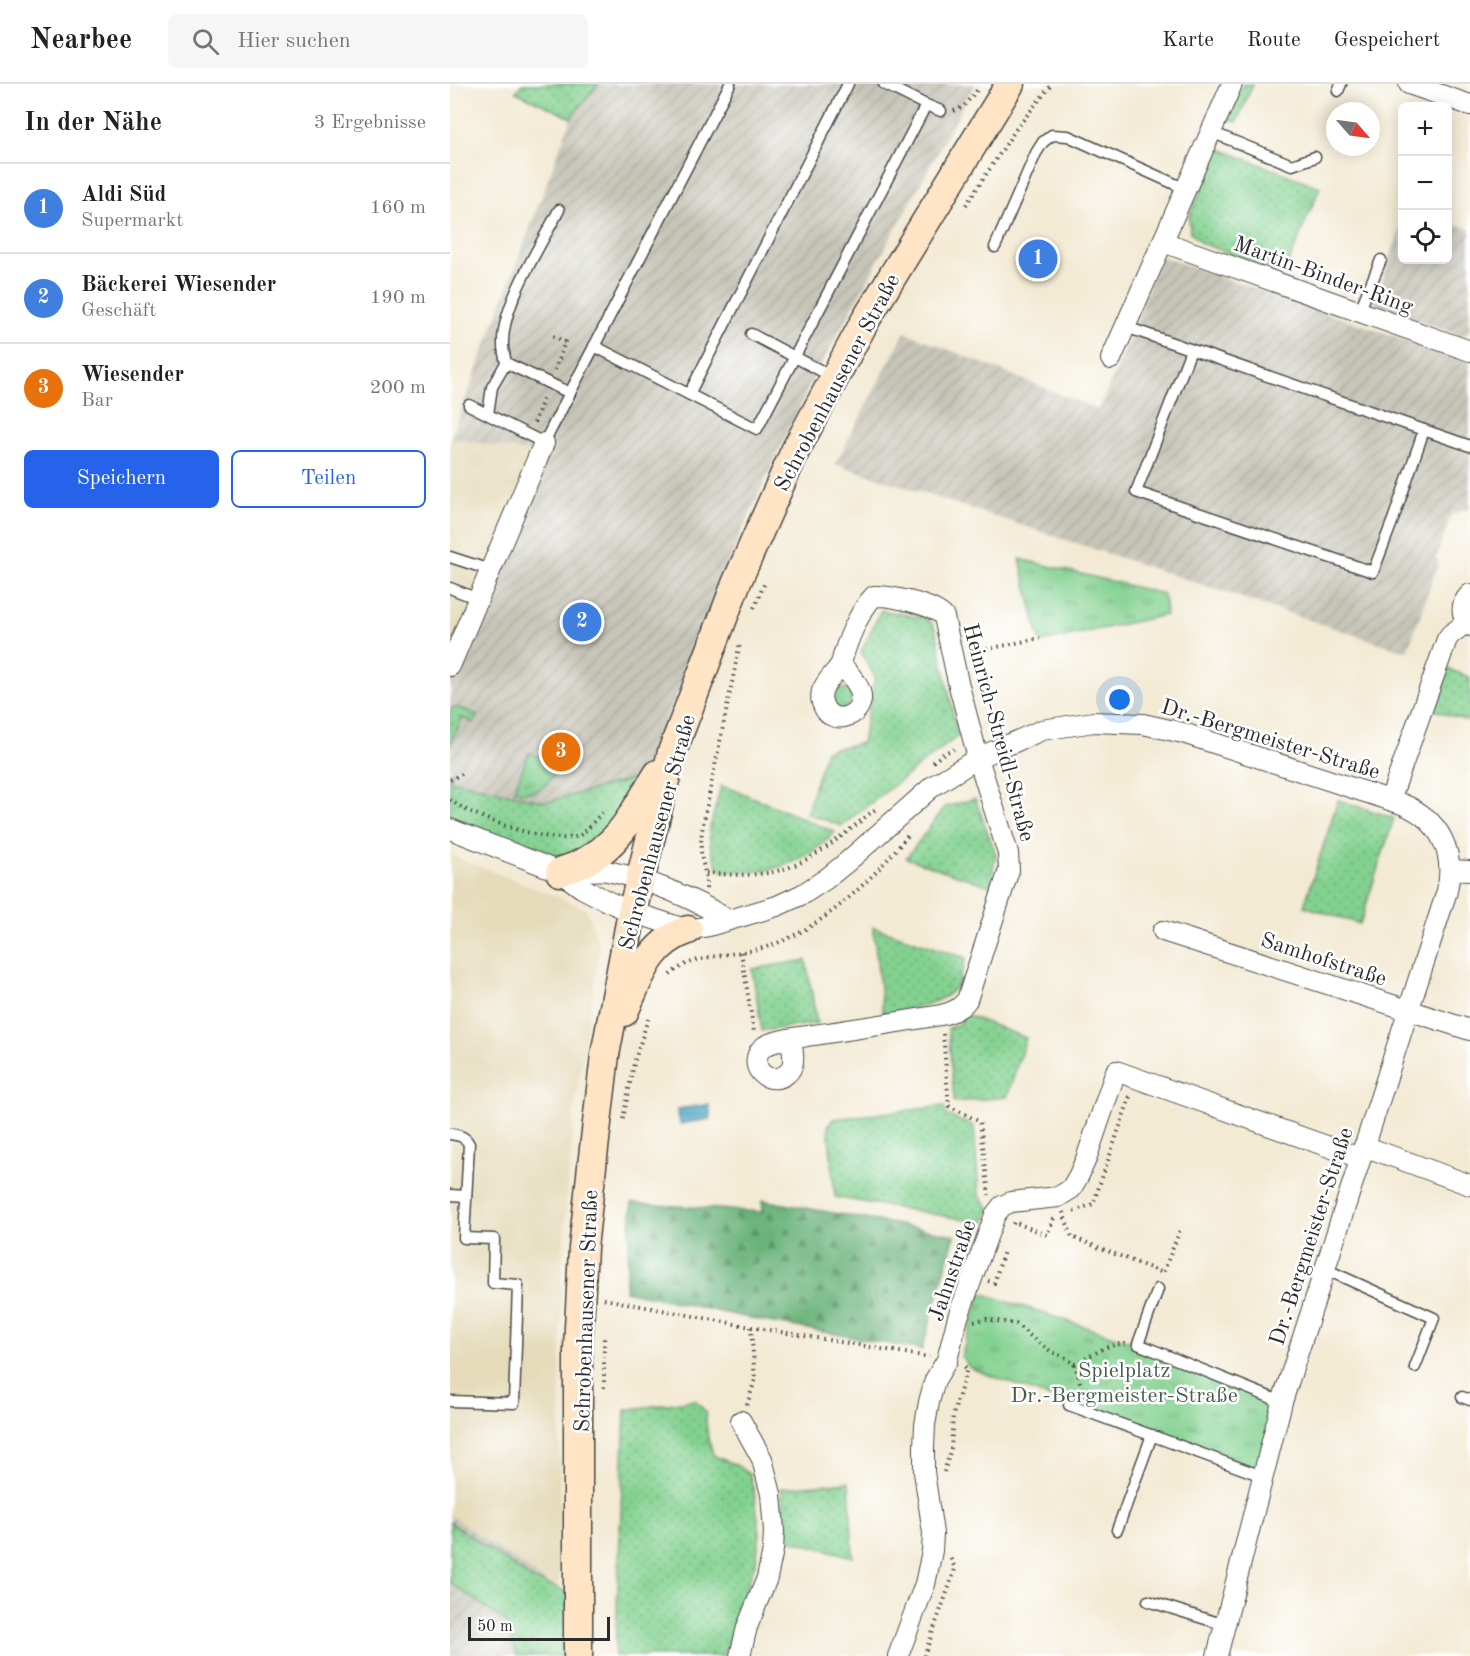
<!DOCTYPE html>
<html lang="de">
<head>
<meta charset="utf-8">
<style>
  :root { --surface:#fff; --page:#f6f6f6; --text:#202124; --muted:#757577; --line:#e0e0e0; --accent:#2563eb }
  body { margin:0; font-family:"Old Standard TT",serif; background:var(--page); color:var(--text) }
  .controls { position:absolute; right:18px; top:18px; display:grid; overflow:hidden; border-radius:9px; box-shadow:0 3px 15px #0003 }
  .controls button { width:54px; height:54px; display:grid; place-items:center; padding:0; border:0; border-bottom:2px solid var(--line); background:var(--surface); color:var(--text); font:30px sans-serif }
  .compass { position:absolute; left:876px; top:18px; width:54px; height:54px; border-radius:50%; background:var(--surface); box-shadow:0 3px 15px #0003; rotate:118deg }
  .scale { position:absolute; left:18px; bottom:15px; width:142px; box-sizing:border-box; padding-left:6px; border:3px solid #2b2b2b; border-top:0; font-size:16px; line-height:21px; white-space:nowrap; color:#2b2b2b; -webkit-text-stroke:4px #fff; paint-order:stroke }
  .you { position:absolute; left:670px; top:616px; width:21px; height:21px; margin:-15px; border:4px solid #fff; border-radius:50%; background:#1a73e8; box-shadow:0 0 0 9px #1a73e833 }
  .badge { display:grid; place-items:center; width:39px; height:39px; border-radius:50%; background:var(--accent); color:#fff; font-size:20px; font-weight:700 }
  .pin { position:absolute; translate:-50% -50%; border:3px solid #fff; box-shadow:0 2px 6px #0006 }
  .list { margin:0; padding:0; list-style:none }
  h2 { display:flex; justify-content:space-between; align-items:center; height:78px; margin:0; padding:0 24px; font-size:26px }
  h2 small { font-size:20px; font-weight:400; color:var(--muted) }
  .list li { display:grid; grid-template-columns:39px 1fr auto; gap:18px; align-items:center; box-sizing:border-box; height:90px; padding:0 24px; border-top:2px solid var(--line) }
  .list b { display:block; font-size:22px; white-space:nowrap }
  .list p { margin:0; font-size:20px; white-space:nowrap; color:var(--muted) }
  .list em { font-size:20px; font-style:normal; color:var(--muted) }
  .actions { display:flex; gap:12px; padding:18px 24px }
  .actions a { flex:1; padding:14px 0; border:2px solid var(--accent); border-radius:9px; text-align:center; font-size:21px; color:var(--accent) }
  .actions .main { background:var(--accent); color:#fff }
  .icon { flex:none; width:33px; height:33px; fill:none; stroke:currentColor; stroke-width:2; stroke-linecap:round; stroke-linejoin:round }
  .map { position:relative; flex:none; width:1020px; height:1572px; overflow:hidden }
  header { display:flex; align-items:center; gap:36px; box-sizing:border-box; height:84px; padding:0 30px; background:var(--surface); border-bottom:2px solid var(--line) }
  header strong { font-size:28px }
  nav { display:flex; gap:33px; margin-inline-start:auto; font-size:21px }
  .search { width:420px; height:54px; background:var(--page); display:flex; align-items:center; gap:15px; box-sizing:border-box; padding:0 21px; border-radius:9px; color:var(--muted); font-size:22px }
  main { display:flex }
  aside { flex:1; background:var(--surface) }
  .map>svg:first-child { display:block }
</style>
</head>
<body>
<header>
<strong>Nearbee</strong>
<div class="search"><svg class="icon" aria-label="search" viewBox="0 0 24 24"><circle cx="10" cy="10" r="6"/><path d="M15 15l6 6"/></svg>Hier suchen</div>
<nav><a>Karte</a><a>Route</a><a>Gespeichert</a></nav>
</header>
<main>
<aside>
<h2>In der Nähe<small>3 Ergebnisse</small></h2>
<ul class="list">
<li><span class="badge" style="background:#3f7fe0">1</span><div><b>Aldi Süd</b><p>Supermarkt</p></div><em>160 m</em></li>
<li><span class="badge" style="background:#3f7fe0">2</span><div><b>Bäckerei Wiesender</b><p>Geschäft</p></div><em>190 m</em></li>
<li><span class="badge" style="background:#e8710a">3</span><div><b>Wiesender</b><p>Bar</p></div><em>200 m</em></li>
</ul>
<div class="actions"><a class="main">Speichern</a><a>Teilen</a></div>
</aside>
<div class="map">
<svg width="1020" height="1572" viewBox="0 0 1020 1572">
  <defs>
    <pattern id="industrial-furrows" width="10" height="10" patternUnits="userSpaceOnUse" patternTransform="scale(1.5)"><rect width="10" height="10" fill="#c7c5b8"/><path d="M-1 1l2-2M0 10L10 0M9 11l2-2" fill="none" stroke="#aba99e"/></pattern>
    <pattern id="grass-dots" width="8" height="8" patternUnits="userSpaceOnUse" patternTransform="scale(1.5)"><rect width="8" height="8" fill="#83d190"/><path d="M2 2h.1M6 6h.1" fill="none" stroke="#6baa76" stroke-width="1.8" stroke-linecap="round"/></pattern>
    <pattern id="forest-firs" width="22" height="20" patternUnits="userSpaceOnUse" patternTransform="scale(1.5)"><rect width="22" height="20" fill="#6ab37a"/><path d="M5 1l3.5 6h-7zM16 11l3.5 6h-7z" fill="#579264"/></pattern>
    <pattern id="park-tufts" width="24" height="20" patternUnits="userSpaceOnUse" patternTransform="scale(1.5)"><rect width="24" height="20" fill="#83d190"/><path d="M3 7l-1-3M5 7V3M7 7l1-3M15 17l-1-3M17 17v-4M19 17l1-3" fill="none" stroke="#6baa76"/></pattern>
    <pattern id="water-rules" width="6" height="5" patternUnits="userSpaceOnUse" patternTransform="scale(1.5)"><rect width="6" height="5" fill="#46a6c6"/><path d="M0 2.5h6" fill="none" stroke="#3b87a1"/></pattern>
  </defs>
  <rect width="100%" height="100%" fill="#fff"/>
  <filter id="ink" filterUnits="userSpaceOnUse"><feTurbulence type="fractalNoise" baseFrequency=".0167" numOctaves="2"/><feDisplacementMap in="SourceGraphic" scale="12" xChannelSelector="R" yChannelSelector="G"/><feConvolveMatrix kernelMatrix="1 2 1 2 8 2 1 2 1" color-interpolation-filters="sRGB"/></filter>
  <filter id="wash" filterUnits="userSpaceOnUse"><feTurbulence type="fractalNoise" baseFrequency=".008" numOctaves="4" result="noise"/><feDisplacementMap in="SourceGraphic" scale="24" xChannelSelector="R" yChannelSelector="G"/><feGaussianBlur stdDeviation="1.35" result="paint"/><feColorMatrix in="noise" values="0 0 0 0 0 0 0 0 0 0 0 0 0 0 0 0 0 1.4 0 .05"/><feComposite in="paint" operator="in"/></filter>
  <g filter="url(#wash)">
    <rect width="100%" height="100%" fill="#f3ead4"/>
    <g fill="#e5dbba">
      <path d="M0,354L90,370L0,582Z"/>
      <path d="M0,771L136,824L150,863L125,1019L112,1179L110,1317L109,1507L0,1431Z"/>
    </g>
    <g fill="url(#industrial-furrows)">
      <path d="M148,0H525L359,303L292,446L195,692L96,718L0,696V582L89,370L1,354L121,34Z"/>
      <path d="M998,138L1020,145V247L1011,252L924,221L952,140V176H998Z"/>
      <path d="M710,172L1020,278V425L1017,424L1001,431L986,474L989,478L957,568L385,380L455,248L649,326L683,246Z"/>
      <path d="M0,1431L109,1507L106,1572H0Z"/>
    </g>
    <g fill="url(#grass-dots)" stroke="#577e5e" stroke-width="1.5">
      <path d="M72,0H148L121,34L66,8Z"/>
      <path d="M793,0H803L787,38L778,35Z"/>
      <path d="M770,65L870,103L834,190L751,159L740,148L739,132Z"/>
      <path d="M431,526L473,534L482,539L486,547L508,652L391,742L356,729L376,666L412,659L425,593L411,568Z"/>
      <path d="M998,585L1020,593V638L984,626Z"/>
      <circle cx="392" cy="614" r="10"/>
      <path d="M2,623L14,625L27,631L24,639L12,634L0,662V626Z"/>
      <path d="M0,688L3,689L0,696L96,718L195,692L157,754L121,772L96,771L0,732Z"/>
      <path d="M271,702L290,708L385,748C366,769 339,783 311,787C298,788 285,787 273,787L268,784L261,765L259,747Z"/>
      <path d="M525,715L546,770L540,802L456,774L495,723Z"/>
      <path d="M888,716L944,734L910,840L854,822Z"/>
      <path d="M423,843L516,874C513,883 511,893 507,901C495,921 455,925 433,930Z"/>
      <path d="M356,876L367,939L312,947L302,885Z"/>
      <path d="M517,931L576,954L557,1013L504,1018L498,944L509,940Z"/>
      <path d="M494,1022L496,1031L524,1042L529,1111L540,1124L534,1139L385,1113L378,1042L383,1035Z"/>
      <path d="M245,1316L255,1327L258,1355L264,1372L286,1381L300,1391L305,1413L310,1450L306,1477L273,1572H165L175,1326Z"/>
      <path d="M399,1398L403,1473L336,1455L331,1404Z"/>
      <path d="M0,1438L82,1495L118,1508L116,1572H67L57,1539L0,1498Z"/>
    </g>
    <path fill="url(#forest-firs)" stroke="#4a6f52" stroke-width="1.5" d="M312,1116L505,1151L472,1266L308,1236L175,1207L182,1119L313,1128Z"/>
    <g fill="url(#park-tufts)" stroke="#577e5e" stroke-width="1.5">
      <path d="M570,475L714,510L716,531L591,558L588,550Z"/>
      <path d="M79,669L109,681C97,703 90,711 64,707Z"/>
      <path d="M531,1209L688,1260L832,1318L812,1392L520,1284L511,1272Z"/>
    </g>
    <path fill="url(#water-rules)" stroke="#386878" stroke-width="1.5" d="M259,1020L261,1035L230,1040L227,1025Z"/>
  </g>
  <g filter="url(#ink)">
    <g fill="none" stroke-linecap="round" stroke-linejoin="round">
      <g stroke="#494844" stroke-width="13">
        <g id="service">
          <path d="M434,0L476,21L491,27"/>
          <path d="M888,7L891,0"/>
          <path d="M761,48L842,81L865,73"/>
          <path d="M545,163L586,69L593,58L602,51L618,52L736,105"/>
          <path d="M909,228L931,176"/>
          <path d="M676,243L1020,362"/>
          <path d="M301,250L383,293"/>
          <path d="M144,262L307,345L476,21"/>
          <path d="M741,266L686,408L923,488L944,433L974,346"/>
          <path d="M56,279L120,309"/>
          <path d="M239,310L398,0"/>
          <path d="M19,321L94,359L280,0"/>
          <path d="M38,330L42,303L56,279C55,273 53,267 53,261C51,222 91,161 109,126"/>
          <path d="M0,473L40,486"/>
          <path d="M0,504L28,515"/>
          <path d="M0,1050C8,1051 15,1052 19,1060L14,1154L44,1155L43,1199L68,1201L64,1319L0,1317"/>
          <path d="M0,1111L16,1112"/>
          <path d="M875,1185L984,1234L965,1283"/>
          <path d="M708,1205L688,1260L832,1318"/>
          <path d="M1012,1313L1020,1316"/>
          <path d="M619,1321L812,1392"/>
          <path d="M667,1446L702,1351"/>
          <path d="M698,1517L775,1541"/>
        </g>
      </g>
      <g stroke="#494844" stroke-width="22">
        <g id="minor">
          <path d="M959,0L1020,21"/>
          <path d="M713,158L1020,267"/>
          <path d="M661,275L782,0"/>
          <path d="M1020,510C1010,520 1010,532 1020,542"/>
          <path d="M391,580C397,588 407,597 410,607C418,631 381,645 373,621C371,617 371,611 372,607C375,598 386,588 391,580Z"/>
          <path d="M0,582L94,359"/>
          <path d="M940,716L997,555L1001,550L1016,539"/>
          <path d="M0,745L110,788L132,804L159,818L182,828L238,846L259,842L327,822L353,810L376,795L397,778L483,702L528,674L592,646L644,638L693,640L733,649L952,720C989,735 1006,767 997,807L832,1318L767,1572"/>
          <path d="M1000,786L1020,787"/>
          <path d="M120,788C132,788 145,785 157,787C195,794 246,815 278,836"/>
          <path d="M713,847L1020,946"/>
          <path d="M341,955C342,964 345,974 342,982C337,996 317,999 309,986C304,978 307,967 315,962C324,956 352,953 364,951C406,945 449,938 491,931C503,928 510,925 517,916L559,786L558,769L528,674L508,598L494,533C485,521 439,511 424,512C409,527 396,559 391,580"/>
          <path d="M914,1062L1020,1101"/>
          <path d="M290,1572L297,1543L317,1494L323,1466L324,1447L321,1410L312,1375L291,1337"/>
          <path d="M448,1572L475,1500L482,1467L483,1449L474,1388V1363L475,1341L479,1318L485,1296L497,1276L508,1233L545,1131L552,1122L561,1118L608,1113L621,1105L629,1091L636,1075L666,987L910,1074"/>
        </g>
      </g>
      <g stroke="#494844" stroke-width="31">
        <g id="secondary">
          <path d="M110,788C166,771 179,735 208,690"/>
          <path d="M174,928C190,893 199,859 238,846"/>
          <path d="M128,1572V1264L133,1164L143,1073L155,971L182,828L222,668L286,500L345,367L415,237L560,0"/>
        </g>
      </g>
      <g stroke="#494844" stroke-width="4" stroke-dasharray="1.5 4.5" stroke-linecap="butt">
        <path d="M504,27L513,23L527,6"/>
        <path d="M516,121L566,45L602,0"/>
        <path d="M103,252L115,258L105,286"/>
        <path d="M84,339L94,313"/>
        <path d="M304,524L315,498"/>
        <path d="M519,569L590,554"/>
        <path d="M483,678L494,669L504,665"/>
        <path d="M0,696L12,690"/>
        <path d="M0,716C23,733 97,760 125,753C136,751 145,733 156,726"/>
        <path d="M256,789C273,790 290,792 308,790C356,787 392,751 428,723"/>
        <path d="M256,805C257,795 255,790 253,780C250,769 251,757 252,746L290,559"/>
        <path d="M291,868L304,948"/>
        <path d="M220,891C242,869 287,872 316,863C373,845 422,796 459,750"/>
        <path d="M493,950L499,1022L530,1038L539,1111"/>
        <path d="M173,1035L184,979L198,935"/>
        <path d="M624,1127L643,1120L680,1013L683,1011"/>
        <path d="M613,1128L622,1153L713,1189L730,1146"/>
        <path d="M563,1140L564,1138L597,1151L604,1134L606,1133"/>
        <path d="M538,1197L544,1199L554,1167"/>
        <path d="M154,1215L301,1243L479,1273"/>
        <path d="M524,1237L536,1235L566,1240L590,1260L602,1268L616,1274L624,1280C642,1273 655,1259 676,1260"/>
        <path d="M624,1280C629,1291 630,1302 635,1313"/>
        <path d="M154,1304V1252"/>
        <path d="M297,1321L305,1296L301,1243"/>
        <path d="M494,1388L501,1365L503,1331L517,1285L514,1282"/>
        <path d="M474,1572L504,1489L505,1484L500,1473"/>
      </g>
      <use href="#service" stroke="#fff" stroke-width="10"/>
      <use href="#minor" stroke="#fff" stroke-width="20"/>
      <use href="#secondary" stroke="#ffe4c6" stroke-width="28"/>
    </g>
  </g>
  <g text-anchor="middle" stroke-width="5" stroke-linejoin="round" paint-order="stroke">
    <g font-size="22" fill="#2b2b2b" stroke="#fff">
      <text transform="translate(874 190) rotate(20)" y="8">Martin-Binder-Ring</text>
      <text transform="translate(386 298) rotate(-62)" y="8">Schrobenhausener Straße</text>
      <text transform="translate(550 648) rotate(75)" y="8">Heinrich-Streidl-Straße</text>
      <text transform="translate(821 654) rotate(17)" y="8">Dr.-Bergmeister-Straße</text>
      <text transform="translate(206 748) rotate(-75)" y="8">Schrobenhausener Straße</text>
      <text transform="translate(874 874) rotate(18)" y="8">Samhofstraße</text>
      <text transform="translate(860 1152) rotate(-72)" y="8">Dr.-Bergmeister-Straße</text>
      <text transform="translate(501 1186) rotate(-71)" y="8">Jahnstraße</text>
      <text transform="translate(135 1227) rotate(-88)" y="8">Schrobenhausener Straße</text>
    </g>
    <g font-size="22" fill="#455d49" stroke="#fff">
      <text x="674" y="1293">Spielplatz<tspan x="674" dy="25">Dr.-Bergmeister-Straße</tspan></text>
    </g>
  </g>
</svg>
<div class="controls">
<button>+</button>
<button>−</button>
<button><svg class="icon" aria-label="locate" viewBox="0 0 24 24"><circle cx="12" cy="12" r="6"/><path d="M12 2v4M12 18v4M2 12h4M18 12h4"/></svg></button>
</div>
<svg class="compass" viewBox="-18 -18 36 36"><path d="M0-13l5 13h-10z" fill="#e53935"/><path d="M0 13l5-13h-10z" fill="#757577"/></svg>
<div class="scale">50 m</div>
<div class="you"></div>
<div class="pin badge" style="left:588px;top:175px;background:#3f7fe0">1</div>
<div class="pin badge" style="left:132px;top:538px;background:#3f7fe0">2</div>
<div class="pin badge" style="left:111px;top:668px;background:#e8710a">3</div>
</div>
</main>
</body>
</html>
